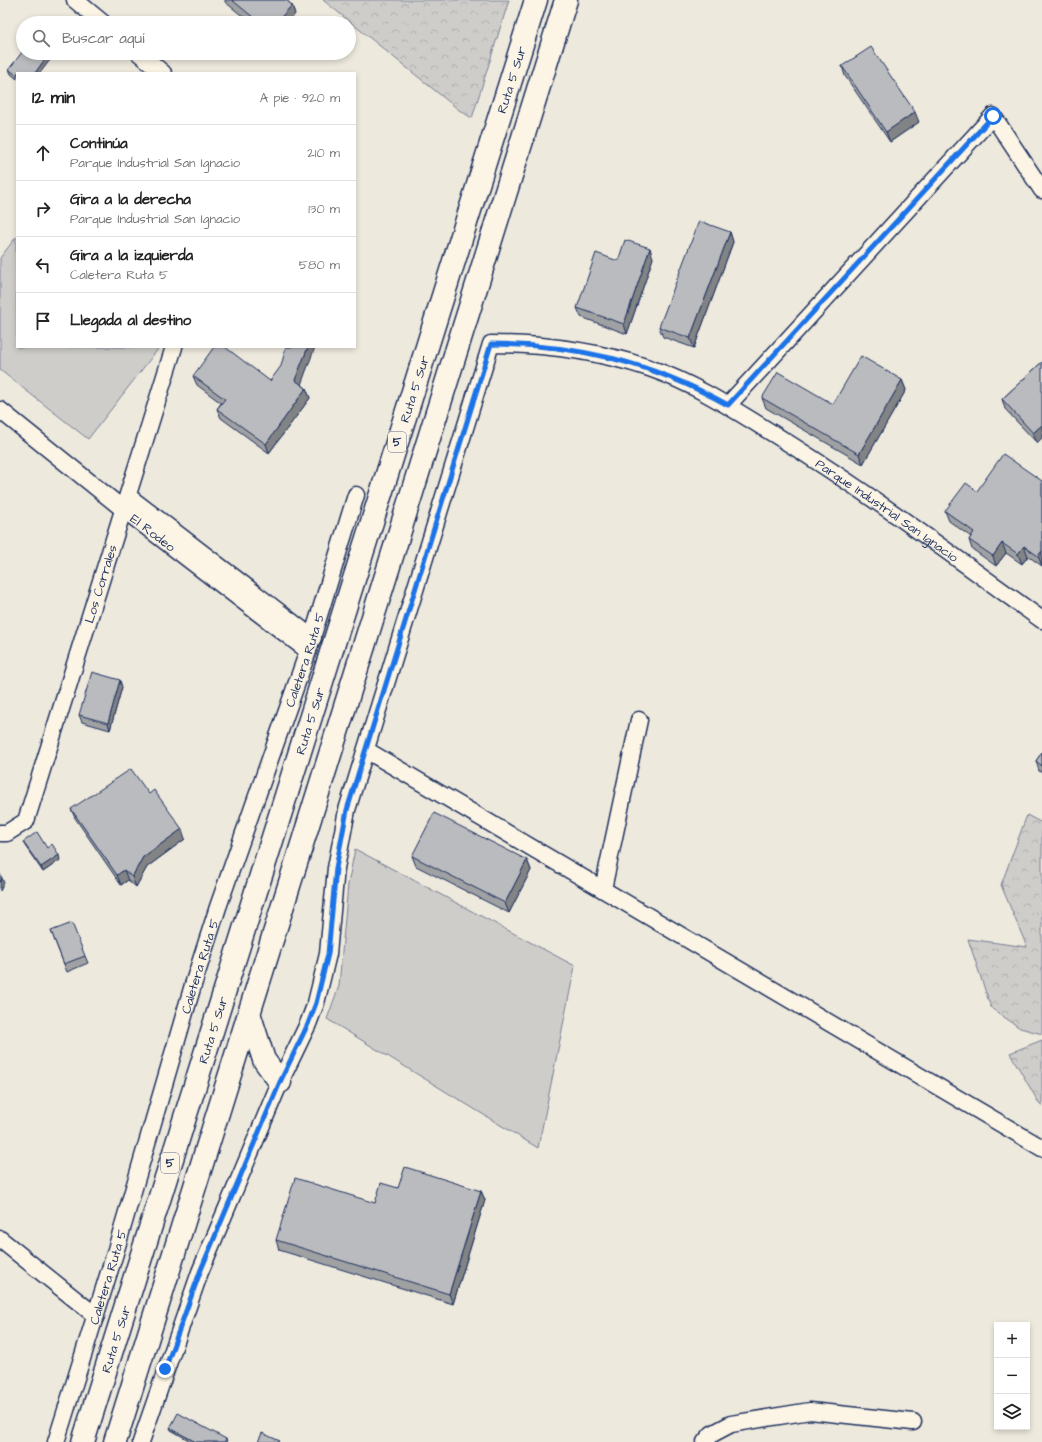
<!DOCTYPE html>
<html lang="es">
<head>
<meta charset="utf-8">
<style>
  :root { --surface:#fff; --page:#f2f2f2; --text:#222; --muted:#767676; --line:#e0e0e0 }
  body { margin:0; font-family:"Architects Daughter",sans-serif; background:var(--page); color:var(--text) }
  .controls { position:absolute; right:12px; bottom:12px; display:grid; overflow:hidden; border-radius:0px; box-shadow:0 2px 6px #0003 }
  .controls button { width:36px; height:36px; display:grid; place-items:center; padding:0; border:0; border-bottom:1px solid var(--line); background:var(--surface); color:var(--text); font:20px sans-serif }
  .stop { position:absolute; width:12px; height:12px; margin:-9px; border:3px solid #1a73e8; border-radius:50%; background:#fff }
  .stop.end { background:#1a73e8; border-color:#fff; box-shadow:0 1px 4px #0008 }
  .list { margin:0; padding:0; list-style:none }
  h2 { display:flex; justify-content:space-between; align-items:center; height:52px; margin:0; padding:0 16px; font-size:17px }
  h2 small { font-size:13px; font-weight:400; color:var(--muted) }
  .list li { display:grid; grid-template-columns:26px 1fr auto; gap:12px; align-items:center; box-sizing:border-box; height:56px; padding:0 16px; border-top:1px solid var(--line) }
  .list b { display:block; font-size:15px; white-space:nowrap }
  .list p { margin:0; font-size:13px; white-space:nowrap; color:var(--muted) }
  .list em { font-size:13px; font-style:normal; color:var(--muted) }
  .icon { flex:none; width:22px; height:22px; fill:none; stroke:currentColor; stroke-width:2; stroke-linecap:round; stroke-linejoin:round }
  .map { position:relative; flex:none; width:1042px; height:1442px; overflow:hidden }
  .search { position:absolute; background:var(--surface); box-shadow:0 2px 6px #0003; left:16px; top:16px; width:340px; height:44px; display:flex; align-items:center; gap:10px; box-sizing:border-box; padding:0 14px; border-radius:22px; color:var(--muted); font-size:15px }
  .panel { position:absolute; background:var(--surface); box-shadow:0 2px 6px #0003; left:16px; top:72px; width:340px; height:276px; border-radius:0px }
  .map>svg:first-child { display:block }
</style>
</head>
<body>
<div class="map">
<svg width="1042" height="1442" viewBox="0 0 1042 1442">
  <defs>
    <pattern id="forest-crowns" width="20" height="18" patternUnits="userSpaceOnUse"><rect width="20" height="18" fill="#cfcdca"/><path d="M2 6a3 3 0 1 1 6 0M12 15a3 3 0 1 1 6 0" fill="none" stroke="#b1b0b0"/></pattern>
  </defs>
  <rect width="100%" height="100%" fill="#eee9dd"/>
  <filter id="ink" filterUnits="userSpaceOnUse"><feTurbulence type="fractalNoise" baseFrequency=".025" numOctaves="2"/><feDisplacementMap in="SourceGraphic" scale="8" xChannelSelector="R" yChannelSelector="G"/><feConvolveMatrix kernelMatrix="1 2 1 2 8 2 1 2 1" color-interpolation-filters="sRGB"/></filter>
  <g filter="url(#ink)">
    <g fill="url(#forest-crowns)" stroke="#757e94">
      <path d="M323,0H509L472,118L459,110Z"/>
      <path d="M1027,815L1042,823V1034L1020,1028L991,1008L968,939L1027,947L1001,885Z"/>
      <path d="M1042,1040V1105H1040L1010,1053Z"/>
    </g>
    <g fill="#cfcdca" stroke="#757e94">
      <path d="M16,237L17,347H156L158,349L88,439L0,370V258Z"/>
      <path d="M355,849L575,966L538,1148L327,1019L339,986L348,884Z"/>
    </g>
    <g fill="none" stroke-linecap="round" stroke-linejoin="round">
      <g stroke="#1b2f5e" stroke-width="19">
        <g id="minor">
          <path d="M75,0L103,23"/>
          <path d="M139,53L163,73"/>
          <path d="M728,405L993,116L1042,190"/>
          <path id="s1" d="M0,410L123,509L308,651"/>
          <path d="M128,496L313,638"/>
          <path d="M366,750L1042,1148"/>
          <path id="s2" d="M0,833H7L26,821L174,347"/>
          <path d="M603,889L639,720"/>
          <path d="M0,1239L96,1316"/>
          <path id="s3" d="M56,1442L115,1253L193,985L218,907L308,651L356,495"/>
          <path id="s4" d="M141,1442L200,1272L280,1082L308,1024L316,1003L328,954L336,868L347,810L491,344C545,344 597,351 649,368C696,384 736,411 777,436C869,493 955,557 1042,620"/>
          <path d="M705,1442L712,1434L731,1424L810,1411L913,1422"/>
        </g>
      </g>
      <g stroke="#1b2f5e" stroke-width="25">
        <g id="highway">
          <path d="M249,1013L264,1060L280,1082"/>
          <path id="s5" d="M83,1442L536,0"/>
          <path d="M115,1442L566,0"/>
        </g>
      </g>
      <use href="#minor" stroke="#fcf5e5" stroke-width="16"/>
      <use href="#highway" stroke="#fcf5e5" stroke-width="22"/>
    </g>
    <g fill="#a0a1a3" stroke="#1b2f5e">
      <path d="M225,0H286L292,5L295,14L250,22L225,2Z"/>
      <path d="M50,60L17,73V79L11,74L9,69Z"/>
      <path d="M842,66L919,122L890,142L845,76Z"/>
      <path d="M730,232L733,242L694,348L663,337L659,327Z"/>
      <path d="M653,258L627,334L581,317L577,308L618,261Z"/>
      <path d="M1042,362L1037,443L1005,409L1002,399Z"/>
      <path d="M193,376L270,381L301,384L306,388L310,398L269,453L221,418L217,409L221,403L197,385Z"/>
      <path d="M902,380L906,390L863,464L766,408L762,398L833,404Z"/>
      <path d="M1042,481V566L1028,556L1022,564L1006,553L996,566L972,549L969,540L971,537L949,521L945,511L977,491Z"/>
      <path d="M122,687L110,730L82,722L79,715Z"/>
      <path d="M1042,752V773L1039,771L1036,761Z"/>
      <path d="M149,794L185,839L147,867L136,887L128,880L121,885L75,818L71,809Z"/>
      <path d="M23,842L47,848L60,860L43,872L25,846Z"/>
      <path d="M412,856L527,860L531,870L509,913L416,866Z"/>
      <path d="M51,931L85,956L88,963L67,972Z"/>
      <path d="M398,1188L481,1191L485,1200L453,1304L279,1250L276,1240L375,1203Z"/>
      <path d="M170,1428L226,1439L227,1441L226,1442H192L171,1430Z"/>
    </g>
    <g fill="#828385" stroke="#1b2f5e">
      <path d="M292,5L295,14L288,23H276Z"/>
      <path d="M48,55L50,60L40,73H35Z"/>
      <path d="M915,112L919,122L890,142L886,132Z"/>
      <path d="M730,232L733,242L694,348L690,338Z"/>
      <path d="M650,248L653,258L627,334L624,324Z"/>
      <path d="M308,347H315L299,390L295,380Z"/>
      <path d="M902,380L906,390L863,464L859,454Z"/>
      <path d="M306,388L310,398L269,453L266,444Z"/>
      <path d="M1042,425V438L1037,443L1033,433Z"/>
      <path d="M1002,543L1006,553L996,566L993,556Z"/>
      <path d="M1024,546L1028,556L1022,564L1018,554Z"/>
      <path d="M1042,551V566L1038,556Z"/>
      <path d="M120,680L122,687L110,730L108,723Z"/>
      <path d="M182,829L185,839L147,867L136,887L132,877L143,857Z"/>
      <path d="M59,855L60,860L43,872L41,867Z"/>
      <path d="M527,860L531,870L509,913L505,903Z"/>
      <path d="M124,870L128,880L121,885L117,875Z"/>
      <path d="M2,878L4,883L0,891V882Z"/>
      <path d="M481,1191L485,1200L453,1304L449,1294Z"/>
    </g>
    <g fill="#babbbe" stroke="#1b2f5e">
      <path d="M232,0H286L292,5L276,23H250L254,18Z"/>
      <path d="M871,47L915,112L886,132L842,66Z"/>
      <path d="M23,51V53H46L48,55L35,73H17V76L9,69Z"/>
      <path d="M699,221L730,232L690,338L659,327Z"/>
      <path d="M625,240L650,248L624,324L577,308L596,253L618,261Z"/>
      <path d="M214,347H225L270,381L281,366L286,347H308L295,380L306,388L266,444L217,409L225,399L193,376Z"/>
      <path d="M861,356L902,380L859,454L762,398L778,372L833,404Z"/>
      <path d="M1042,362V425L1033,433L1002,399Z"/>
      <path d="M1003,454L1042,481V551L1038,556L1024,546L1018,554L1002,543L993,556L969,540L974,532L945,511L966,483L977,491Z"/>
      <path d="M92,672L120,680L108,723L79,715Z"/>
      <path d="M1042,752V766L1036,761Z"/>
      <path d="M131,769L149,794L154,790L182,829L143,857L132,877L124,870L117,875L71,809Z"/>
      <path d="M434,813L527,860L505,903L412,856Z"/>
      <path d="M37,832L47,848L52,844L59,855L41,867L23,842Z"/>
      <path d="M0,874L2,878L0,882Z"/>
      <path d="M72,923L85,956L64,964L51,931Z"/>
      <path d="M405,1167L481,1191L449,1294L276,1240L295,1178L375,1203L381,1183L398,1188Z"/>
      <path d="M178,1413L226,1439L224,1442H196L170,1428Z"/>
      <path d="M262,1433L280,1441L279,1442H258Z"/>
    </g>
  </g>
  <g fill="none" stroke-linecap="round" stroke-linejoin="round" filter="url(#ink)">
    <path stroke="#1a73e8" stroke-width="5" d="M165,1369L200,1272L280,1082L308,1024L316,1003L328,954L336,868L347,810L491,344C578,344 652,363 728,405L993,116"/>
  </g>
  <g text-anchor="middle" stroke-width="3.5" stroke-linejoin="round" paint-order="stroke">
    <g fill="#fcf5e5" stroke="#5e6a86" stroke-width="1">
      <rect x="388" y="432" width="18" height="20" rx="3"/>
      <rect x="161" y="1153" width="18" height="20" rx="3"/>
    </g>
    <g font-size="12" font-weight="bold" fill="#1b2f5e">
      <text x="397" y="446">5</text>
      <text x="170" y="1167">5</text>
    </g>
    <g font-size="13" fill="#1b2f5e" stroke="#fcf5e5">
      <text dy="5" stroke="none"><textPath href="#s5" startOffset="1428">Ruta 5 Sur</textPath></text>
      <text dy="5" stroke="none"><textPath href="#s5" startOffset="1104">Ruta 5 Sur</textPath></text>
      <text dy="5" stroke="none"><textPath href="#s4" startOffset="1595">Parque Industrial San Ignacio</textPath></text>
      <text dy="5" stroke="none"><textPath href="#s1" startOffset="196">El Rodeo</textPath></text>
      <text dy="5" stroke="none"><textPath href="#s2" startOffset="278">Los Corrales</textPath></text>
      <text dy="5" stroke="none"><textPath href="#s3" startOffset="821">Caletera Ruta 5</textPath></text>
      <text dy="5" stroke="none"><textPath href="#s5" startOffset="756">Ruta 5 Sur</textPath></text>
      <text dy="5" stroke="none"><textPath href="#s3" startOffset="497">Caletera Ruta 5</textPath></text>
      <text dy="5" stroke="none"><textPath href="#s5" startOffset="432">Ruta 5 Sur</textPath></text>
      <text dy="5" stroke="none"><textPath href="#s3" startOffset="173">Caletera Ruta 5</textPath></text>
      <text dy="5" stroke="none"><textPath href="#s5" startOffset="108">Ruta 5 Sur</textPath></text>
    </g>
  </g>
</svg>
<div class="controls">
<button>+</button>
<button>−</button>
<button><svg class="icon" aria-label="layers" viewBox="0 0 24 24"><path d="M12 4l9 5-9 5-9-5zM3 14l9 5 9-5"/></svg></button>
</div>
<div class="stop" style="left:993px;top:116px"></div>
<div class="stop end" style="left:165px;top:1369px"></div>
<div class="search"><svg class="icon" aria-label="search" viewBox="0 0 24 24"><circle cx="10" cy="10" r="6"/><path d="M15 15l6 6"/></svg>Buscar aquí</div>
<section class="panel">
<h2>12 min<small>A pie · 920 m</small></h2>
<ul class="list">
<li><svg class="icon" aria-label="ahead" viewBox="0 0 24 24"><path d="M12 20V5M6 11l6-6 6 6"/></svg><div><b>Continúa</b><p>Parque Industrial San Ignacio</p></div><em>210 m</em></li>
<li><svg class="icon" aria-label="right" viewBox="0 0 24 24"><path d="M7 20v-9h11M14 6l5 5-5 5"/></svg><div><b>Gira a la derecha</b><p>Parque Industrial San Ignacio</p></div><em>130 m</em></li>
<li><svg class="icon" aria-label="left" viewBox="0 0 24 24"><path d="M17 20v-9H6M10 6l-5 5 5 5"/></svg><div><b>Gira a la izquierda</b><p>Caletera Ruta 5</p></div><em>580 m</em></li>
<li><svg class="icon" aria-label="arrive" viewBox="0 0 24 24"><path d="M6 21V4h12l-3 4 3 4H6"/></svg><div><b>Llegada al destino</b></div></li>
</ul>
</section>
</div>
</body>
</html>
